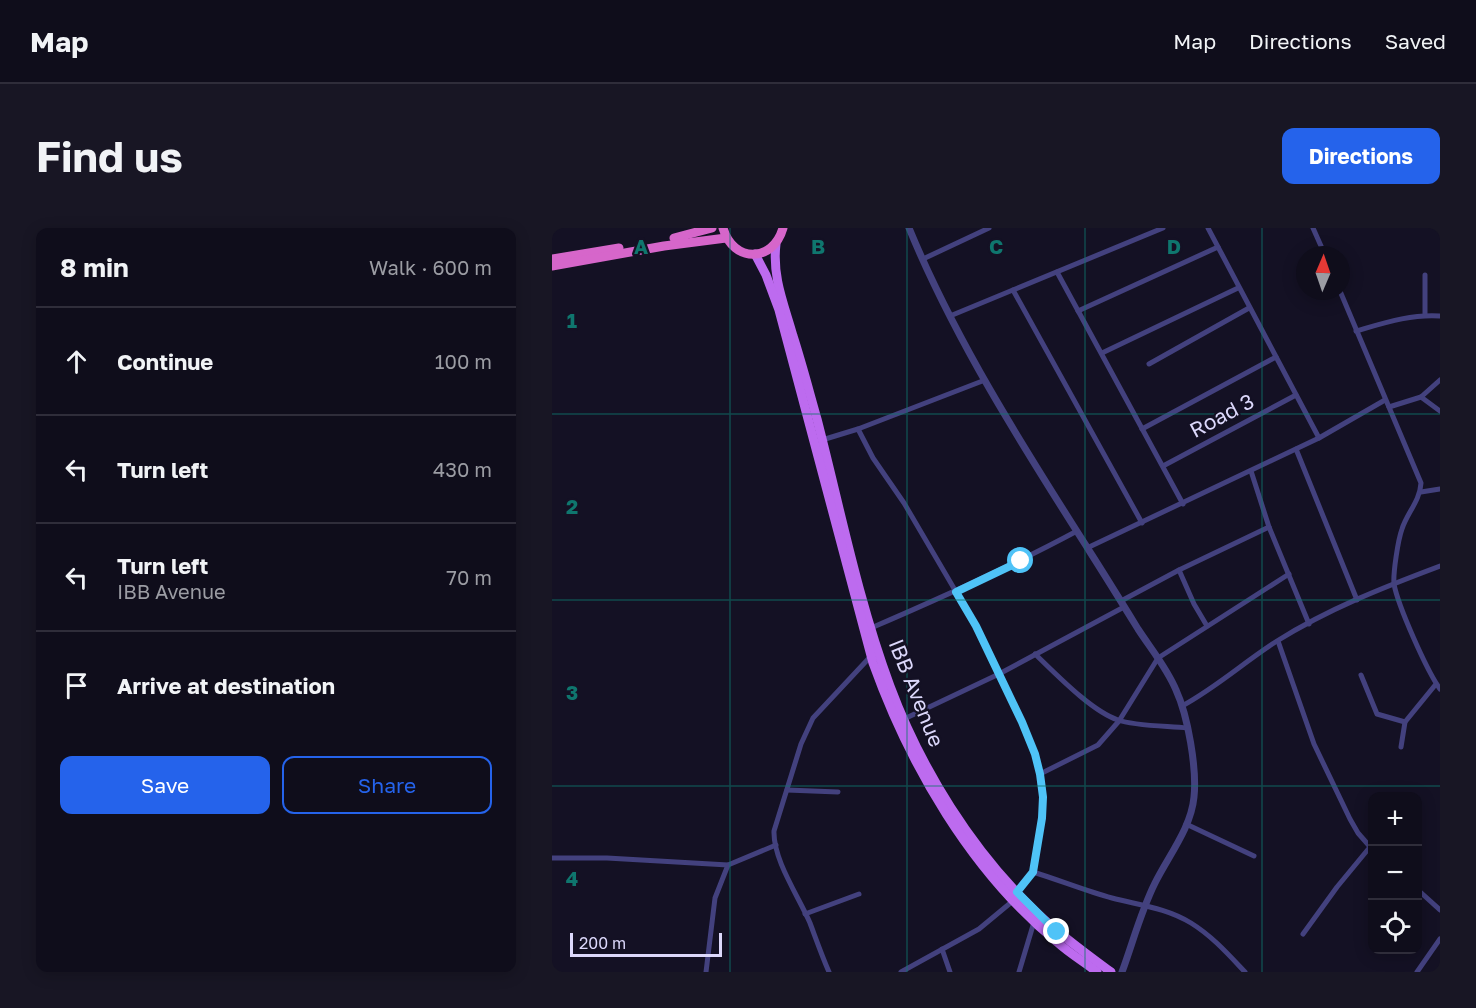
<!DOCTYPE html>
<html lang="en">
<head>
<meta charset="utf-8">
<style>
  :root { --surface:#0f0d1b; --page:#181624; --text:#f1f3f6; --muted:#9b9ca3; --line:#2f2d3a; --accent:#2563eb }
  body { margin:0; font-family:"Golos Text",sans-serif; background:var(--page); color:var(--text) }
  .controls { position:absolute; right:18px; bottom:18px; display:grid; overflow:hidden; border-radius:12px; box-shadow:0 3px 15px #0003 }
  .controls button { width:54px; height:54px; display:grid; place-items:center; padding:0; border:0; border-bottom:2px solid var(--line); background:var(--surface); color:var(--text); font:30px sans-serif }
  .compass { position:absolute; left:744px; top:18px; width:54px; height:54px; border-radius:50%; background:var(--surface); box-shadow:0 3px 15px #0003; rotate:2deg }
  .scale { position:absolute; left:18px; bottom:15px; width:152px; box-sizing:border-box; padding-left:6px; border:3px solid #dcd8fb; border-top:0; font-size:16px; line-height:21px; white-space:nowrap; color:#dcd8fb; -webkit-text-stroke:4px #141124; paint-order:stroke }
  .stop { position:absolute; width:18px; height:18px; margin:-14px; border:4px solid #4fc3f7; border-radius:50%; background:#fff }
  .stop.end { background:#4fc3f7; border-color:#fff; box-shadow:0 2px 6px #0008 }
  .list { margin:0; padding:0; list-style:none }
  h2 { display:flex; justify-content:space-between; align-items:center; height:78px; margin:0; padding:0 24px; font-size:26px }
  h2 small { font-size:20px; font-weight:400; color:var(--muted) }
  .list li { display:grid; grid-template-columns:39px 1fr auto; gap:18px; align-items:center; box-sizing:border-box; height:108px; padding:0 24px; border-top:2px solid var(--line) }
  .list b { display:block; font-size:22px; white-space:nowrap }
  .list p { margin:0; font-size:20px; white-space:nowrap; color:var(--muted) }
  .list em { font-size:20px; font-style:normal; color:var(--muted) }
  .actions { display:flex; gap:12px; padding:18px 24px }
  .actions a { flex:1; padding:14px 0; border:2px solid var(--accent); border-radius:12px; text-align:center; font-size:21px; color:var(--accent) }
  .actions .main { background:var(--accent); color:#fff }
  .icon { flex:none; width:33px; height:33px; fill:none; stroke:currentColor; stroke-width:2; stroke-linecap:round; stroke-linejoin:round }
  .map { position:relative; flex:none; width:888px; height:744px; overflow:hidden; border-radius:12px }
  header { display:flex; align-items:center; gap:36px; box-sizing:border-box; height:84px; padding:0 30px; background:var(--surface); border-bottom:2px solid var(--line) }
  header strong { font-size:28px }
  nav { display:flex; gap:33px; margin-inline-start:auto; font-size:21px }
  .intro { display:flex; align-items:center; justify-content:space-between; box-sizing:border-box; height:144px; padding:0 36px }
  h1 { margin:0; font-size:42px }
  .button { padding:15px 27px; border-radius:12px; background:var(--accent); color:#fff; font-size:21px; font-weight:700 }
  main { display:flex; gap:36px; padding:0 36px }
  aside { flex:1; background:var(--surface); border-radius:12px; box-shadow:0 3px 15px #0003 }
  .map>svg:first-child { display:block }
</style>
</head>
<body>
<header>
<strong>Map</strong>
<nav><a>Map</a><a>Directions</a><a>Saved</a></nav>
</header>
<div class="intro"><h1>Find us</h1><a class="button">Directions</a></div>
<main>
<aside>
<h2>8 min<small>Walk · 600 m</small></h2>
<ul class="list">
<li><svg class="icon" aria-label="ahead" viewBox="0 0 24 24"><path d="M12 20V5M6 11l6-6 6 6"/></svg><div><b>Continue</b></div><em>100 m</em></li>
<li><svg class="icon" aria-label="left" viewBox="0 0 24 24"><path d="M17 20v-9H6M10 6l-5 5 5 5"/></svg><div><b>Turn left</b></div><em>430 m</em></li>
<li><svg class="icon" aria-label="left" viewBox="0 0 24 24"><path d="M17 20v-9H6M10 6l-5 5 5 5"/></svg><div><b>Turn left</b><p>IBB Avenue</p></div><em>70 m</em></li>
<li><svg class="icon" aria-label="arrive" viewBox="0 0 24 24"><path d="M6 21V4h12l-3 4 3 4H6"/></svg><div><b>Arrive at destination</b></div></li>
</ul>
<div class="actions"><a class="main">Save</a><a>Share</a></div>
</aside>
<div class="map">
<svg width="888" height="744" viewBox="0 0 888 744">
  <rect width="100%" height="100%" fill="#141124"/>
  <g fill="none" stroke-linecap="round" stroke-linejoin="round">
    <g stroke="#43417e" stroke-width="5">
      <path d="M656,0L767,210"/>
      <path d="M761,0L773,27"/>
      <path d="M371,31L437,0"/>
      <path d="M505,44L631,276"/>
      <path d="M461,62L590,295"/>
      <path d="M788,63L869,255C868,273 855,285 850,301C846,312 841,345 842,356C846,378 875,443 888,461"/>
      <path d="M526,83L666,19"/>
      <path d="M873,87V47"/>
      <path d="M398,88L611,0"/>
      <path d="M804,103C832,95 859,86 888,88"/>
      <path d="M550,125L686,60"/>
      <path d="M597,136L697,80"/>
      <path d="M869,169L888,183"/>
      <path d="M837,179L869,169L888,152"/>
      <path d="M306,201L321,230L352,275L424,398L470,494L483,526L488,546L491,569L490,590L481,644L465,664"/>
      <path d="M590,201L724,129"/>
      <path d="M270,212L306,201L433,152"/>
      <path d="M744,221L805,372"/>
      <path d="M611,238L744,167"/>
      <path d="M699,243L717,299L757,396"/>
      <path d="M869,264L888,261"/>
      <path d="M535,320L767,210L833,172"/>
      <path d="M627,342L642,376L655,398"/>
      <path d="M569,373L627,342L717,299"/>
      <path d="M319,400C389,370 458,339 525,303"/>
      <path d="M726,413L762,516L798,591L806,605L820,621"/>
      <path d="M483,426C503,445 539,483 566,492C582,498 616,498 635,500"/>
      <path d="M809,447L825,486L853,494"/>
      <path d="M630,478C665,459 692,434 725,413C776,381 832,359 888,338"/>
      <path d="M352,491L447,446L572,379"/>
      <path d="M849,519L853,494L884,456"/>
      <path d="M488,546L546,517L567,493L606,430L737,346"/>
      <path d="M235,562L286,564"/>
      <path d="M634,596L702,628"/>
      <path d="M0,630H55L176,637L224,617"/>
      <path d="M481,644C507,652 534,663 560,670C587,677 615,680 639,695C660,708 676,726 693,744"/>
      <path d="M866,662L888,682"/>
      <path d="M253,686L307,666"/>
      <path d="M751,706L785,659L818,619"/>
      <path d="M390,721L398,744"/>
      <path d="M154,744L163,670L176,637"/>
      <path d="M277,744C270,728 264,711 258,695C247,669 221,632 222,603L249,516L261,490L319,428"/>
      <path d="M349,744L427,701L462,672"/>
      <path d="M467,744L482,694"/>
      <path d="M865,744L888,711"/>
    </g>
    <path stroke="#43417e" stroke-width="7" d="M357,0C404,114 472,220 538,324C554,349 570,375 586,401C599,421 615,440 624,462C636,488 645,541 642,569C639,600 617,627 603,655C589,683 581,714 570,744"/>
    <g stroke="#bd6bef" stroke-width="9">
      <path d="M224,16C220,49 232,76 241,108C250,136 257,163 265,191C288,280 306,372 338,458C369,541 420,623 485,685C508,707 533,725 559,744"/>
      <path d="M203,26L214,47L227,82L321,435C358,538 419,643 505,714C517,725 532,734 545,744"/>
    </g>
    <g stroke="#d666ca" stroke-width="9">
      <path d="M171,0C181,35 221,35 231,0"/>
      <path d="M122,10L160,0"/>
      <path d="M0,31L67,20"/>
      <path d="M0,38L112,18L174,10"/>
    </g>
  </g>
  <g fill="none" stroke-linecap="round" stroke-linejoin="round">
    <path stroke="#4fc3f7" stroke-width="8" d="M469,333L404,364L424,398L470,494L483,526L488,546L491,569L490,590L481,644L465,664L505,704"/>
  </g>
  <path fill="none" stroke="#0f766e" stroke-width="1.5" stroke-opacity="0.55" d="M178,0V744M355,0V744M533,0V744M710,0V744M0,186H888M0,372H888M0,558H888"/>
  <g text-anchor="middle" stroke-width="4.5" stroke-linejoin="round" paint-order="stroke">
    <g font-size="21" fill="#dcd8fb" stroke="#141124">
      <text transform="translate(670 188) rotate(-28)" y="7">Road 3</text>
      <text transform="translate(364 465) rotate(68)" y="7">IBB Avenue</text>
    </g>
  </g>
  <g font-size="20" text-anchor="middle" font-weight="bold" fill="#0f766e" stroke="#141124" stroke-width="4.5" stroke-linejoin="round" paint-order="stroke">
    <text x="89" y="26">A</text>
    <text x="266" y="26">B</text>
    <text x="444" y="26">C</text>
    <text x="622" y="26">D</text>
    <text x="20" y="100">1</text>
    <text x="20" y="286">2</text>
    <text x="20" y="472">3</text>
    <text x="20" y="658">4</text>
  </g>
</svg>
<div class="controls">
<button>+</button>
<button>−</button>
<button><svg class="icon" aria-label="locate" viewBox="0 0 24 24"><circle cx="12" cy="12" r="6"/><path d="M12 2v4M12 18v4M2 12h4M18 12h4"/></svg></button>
</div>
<svg class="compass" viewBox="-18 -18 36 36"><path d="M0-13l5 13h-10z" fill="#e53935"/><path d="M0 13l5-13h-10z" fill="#9b9ca3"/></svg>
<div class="scale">200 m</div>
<div class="stop" style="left:469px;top:333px"></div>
<div class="stop end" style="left:505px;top:704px"></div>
</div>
</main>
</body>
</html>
